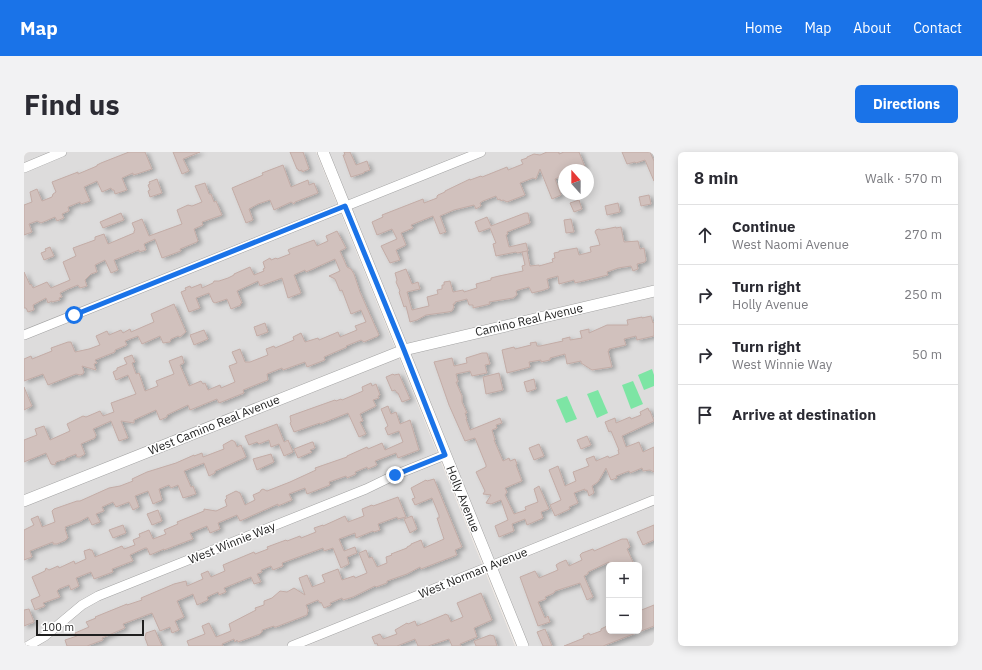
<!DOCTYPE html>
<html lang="en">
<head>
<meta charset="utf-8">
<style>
  :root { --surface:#fff; --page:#f2f2f3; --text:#2b2b33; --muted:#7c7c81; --line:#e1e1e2; --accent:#1a73e8 }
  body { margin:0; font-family:"IBM Plex Sans",sans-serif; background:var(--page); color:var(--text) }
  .controls { position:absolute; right:12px; bottom:12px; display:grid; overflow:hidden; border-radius:6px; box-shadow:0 2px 10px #0003 }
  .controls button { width:36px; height:36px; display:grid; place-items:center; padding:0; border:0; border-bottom:1px solid var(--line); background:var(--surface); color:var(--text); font:20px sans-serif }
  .compass { position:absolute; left:534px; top:12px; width:36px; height:36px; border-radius:50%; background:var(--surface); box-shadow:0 2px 10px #0003; rotate:339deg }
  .scale { position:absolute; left:12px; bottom:10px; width:108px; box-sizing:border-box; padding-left:4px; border:2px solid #1f1f1f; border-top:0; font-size:11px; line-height:14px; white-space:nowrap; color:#1f1f1f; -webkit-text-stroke:3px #fff; paint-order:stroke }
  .stop { position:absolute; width:12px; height:12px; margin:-9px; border:3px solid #1a73e8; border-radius:50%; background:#fff }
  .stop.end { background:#1a73e8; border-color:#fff; box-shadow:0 1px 4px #0008 }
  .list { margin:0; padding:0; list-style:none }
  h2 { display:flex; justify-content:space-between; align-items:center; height:52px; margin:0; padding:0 16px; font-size:17px }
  h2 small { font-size:13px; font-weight:400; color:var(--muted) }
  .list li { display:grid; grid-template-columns:26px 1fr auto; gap:12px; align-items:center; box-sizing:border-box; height:60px; padding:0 16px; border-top:1px solid var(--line) }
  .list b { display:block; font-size:15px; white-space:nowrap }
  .list p { margin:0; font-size:13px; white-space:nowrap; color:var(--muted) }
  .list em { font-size:13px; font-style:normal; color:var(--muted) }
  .icon { flex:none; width:22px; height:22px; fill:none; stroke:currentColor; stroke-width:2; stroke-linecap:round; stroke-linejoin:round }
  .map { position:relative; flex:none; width:630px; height:494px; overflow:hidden; border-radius:6px }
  header { display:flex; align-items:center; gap:24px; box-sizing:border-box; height:56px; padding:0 20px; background:var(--accent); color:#fff }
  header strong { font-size:19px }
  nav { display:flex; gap:22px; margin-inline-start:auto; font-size:14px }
  .intro { display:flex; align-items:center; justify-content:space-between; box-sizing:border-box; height:96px; padding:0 24px }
  h1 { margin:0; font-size:28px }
  .button { padding:10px 18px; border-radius:6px; background:var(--accent); color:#fff; font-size:14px; font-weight:700 }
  main { display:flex; gap:24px; padding:0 24px }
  aside { flex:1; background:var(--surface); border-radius:6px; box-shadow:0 2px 10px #0003 }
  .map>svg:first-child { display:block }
</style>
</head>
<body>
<header>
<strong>Map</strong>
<nav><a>Home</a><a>Map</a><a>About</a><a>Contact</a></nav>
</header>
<div class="intro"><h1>Find us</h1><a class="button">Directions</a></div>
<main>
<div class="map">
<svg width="630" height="494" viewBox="0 0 630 494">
  <defs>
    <filter id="shadow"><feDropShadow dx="3.5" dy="2" stdDeviation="2" flood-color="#0004"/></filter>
  </defs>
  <rect width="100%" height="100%" fill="#f0eae5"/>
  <g fill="#dddcdc" fill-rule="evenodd">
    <path d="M0,0H292L491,494H0Z"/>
    <path d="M305,0H630V494H504ZM540,18H564V42H540ZM585,413H615V479H585Z"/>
  </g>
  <g fill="#7de5a4">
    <path d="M628,217L630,223V234L620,238L614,223Z"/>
    <path d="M609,229L619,252L607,257L598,233Z"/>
    <path d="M574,238L584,261L573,266L563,242Z"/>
    <path d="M543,244L553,267L542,271L532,248Z"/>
  </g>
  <g fill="#d1c1bd" stroke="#c3aca6" filter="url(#shadow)">
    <path d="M105,0H121L128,17L113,22L109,23V21L98,26L103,38L91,42L90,38H88L87,36L78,40L73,29L60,35L66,49L57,52L56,50L44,55L45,59L38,62L40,66L33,69L31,65L17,71L13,69L5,72L8,80L0,83V53L8,50L6,40L13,37L18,49L28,45L29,42L32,40L28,30L54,20V22L73,14V13L77,11Z"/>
    <path d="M149,0H176L159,7L165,19L158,22Z"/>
    <path d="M266,0H279L285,17L278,20V18L275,19L274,17H273Z"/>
    <path d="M320,0H326L332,13L343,9L346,18L340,20V21L327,25L319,3H321Z"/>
    <path d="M523,0H535V2L540,0H555L561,15L557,16L558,18H540V23L531,27L537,43L528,47L516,17L512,27L509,26L496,31L501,43L483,50L479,48L477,49L476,47L474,48L472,44L459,49L456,51L457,54L452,57L450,53L430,58L416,64L422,80L416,82L409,64L387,73L389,76L377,81L382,93L372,98L376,108L366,111L357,94L373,87L368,77L353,83L348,70L359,65L358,63L399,47L400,51L413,46V44L414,43L421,40V39L446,27V28L457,24L458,25L483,15L484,18L499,12L497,8L503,6V5L510,2L516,3Z"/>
    <path d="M598,0H626L630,9V29L621,8L612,11L611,10L603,12Z"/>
    <path d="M259,13L267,35L284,28L285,33L290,31L294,41L271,50L270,52L267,50L250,58L246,48L234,52L225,57L229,68L222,71L208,36L239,23L238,21Z"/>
    <path d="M133,27L138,41L126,45L124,39L126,38L124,33L126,32L125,30Z"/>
    <path d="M181,31L185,42H187L190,50L192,49L198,63L178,70L179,73L170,77L174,89L173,90L156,97L157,99L138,106L131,87L120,92L122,98L115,100V98L90,108L94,118L87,121L81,108L71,113L73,120L67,122L61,128L63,134L56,136L54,133L44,137L36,141L38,145L35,146L36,148L28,150V149L24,151L22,146L9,153L10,158L4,160L2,156H0V120L6,133L7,132L9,136L23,130L27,136L46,128L39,110L52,104L49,96L71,88V85L80,82L84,92L110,81V79L111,78L108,71L118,67L125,84L158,72L153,58L164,53L168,54L178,50L171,34Z"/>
    <path d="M625,43L627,52L617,54L615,45Z"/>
    <path d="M555,48L558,57L550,60L546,51Z"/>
    <path d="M594,51L596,60L583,63L581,54Z"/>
    <path d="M97,61L100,68L79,76L76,70Z"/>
    <path d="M501,61H504L506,71L483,80L484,82L482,83L485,95L502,91L504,99L493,101L492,100L472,104L469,92L472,91L466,76L455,80L451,70L463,65L467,74Z"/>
    <path d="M547,67L550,80L542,81L540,68Z"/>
    <path d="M592,75V76L597,75L600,90L614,89L616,97L620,96L622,108L621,110L613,112L614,117L609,119L607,114L594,116L583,120L584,123L551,131L550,128L535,132L534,124L523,127L525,136L520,138L508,141L505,135L494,138L492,139L493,143L489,146L465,150L466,152L449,156V153H445L443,147L431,150V152H429L430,155L428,159L424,160L402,163L393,168L386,170L382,154L380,155L375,140L376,139L372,130L373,128L371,121L382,117L388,132L394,130L396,137L383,140L388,158L405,154L403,145L414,142L413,138L418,137V133H420V130L426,129L429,140L439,138L440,140L453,136L452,132L467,128V126L475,124L499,119L498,114L501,113L498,100L503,99L506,114L515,113V114L529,110L528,107L531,106L530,101L535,100V99L553,96L555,103L567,100L566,95L576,93L573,84L571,80L572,78L575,77L577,78Z"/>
    <path d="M313,79L322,96L316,99L323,115L327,117L330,122L336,140L355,183L354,184L340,190L337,188L322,194L323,195L300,205L301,208L283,215L281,210L259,218L258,216L243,222L244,228L219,238L220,241L195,251L193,247L166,258L164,253L143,263V265L136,268L132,258L110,268V271L97,269L104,286L95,289L87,269L69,277L72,283L71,286L57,292L61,302L56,305H53L52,302L42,306L41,308H38L32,310L31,313L27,312L22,301L0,310V288L13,283L11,277L20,274L26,288L46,279L43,272L59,264L62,265L76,259L79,264L90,260L87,251L112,242L104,223L92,228L89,220L93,218V216L103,212L100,206L108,203L111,210L108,211L112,222L115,221L121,239L134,234L132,229L150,222L145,209L158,204L160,211L156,213L165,234L177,229L179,232L181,231L184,238L196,233L197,236L211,230L205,214L213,211L208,200L216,197L221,210H226L244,203L242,197L250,194L251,196L270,188L269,185L277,181L281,190L294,186L295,188L314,180L316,185L333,178L331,174L342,170L337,158L327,162L318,138L316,139L311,127L305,124L316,119L311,107L282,120L281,118L270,123L277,141L264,146L258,126L236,134L234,129L213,139L218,151L216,152L217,153L207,157L203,147L191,151L189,150L185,141L172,146L176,156L165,160L157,140L162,138L161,136L166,134L167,136L177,132L178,136L189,131L190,129H195L204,126L210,123V122L226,115L230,123L240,119L239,117L241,116L239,110L246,106L247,108L252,106L253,107L266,102L264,98L266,97L290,88L293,94L304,89L302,84Z"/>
    <path d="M26,95L30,104L20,108L17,101L22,99L21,97Z"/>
    <path d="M150,152L162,180L156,185L154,184L147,187L146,190L139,191L136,184L118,192L114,184L101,189L103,193L91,198V200L71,208L73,211L70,212L72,218L58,214L60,220L59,222L56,223L52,222L24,233L19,222L0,229V207L7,204L8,207L28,199L27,196L44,190H47L51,200L65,197L76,193L72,184L83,179L85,183L97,178L99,181L106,177L107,180L130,170L127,162Z"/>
    <path d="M627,164L629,171L630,170V184L613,188L612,184L600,187L602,193L585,197V199H584L588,215L568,218L557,211V209L543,212L541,202L526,206V208L517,210V208L505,210L506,215L483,221L478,198L490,195L491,197L507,193L506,191L512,190L513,194H516L539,189L538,187L546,185V188L558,186L556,179L565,177V181L583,173H604L603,168L618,165V166Z"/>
    <path d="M241,171L244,180L233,184L230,175Z"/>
    <path d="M180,178L184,187L170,193L166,183Z"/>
    <path d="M458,201H463L466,212L461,213L463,221L448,224L446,219L432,222L434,230H432L438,244V250L443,261H441L443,267H442L446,278L476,266L478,271L472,273L473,276L468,278L471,288H470L479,309L485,306L486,309L491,307L493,312L492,313L498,329L481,336L483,340L481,343L490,362L502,358L501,355L514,350L510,337L515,334L525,357L517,360L519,366L503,373L501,367L488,372L490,379L475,385L471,374L484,368L477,348L467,352L462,351L467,343L459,342L461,339L452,320L462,315V313L451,286L441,289L440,287L425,253L410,210L428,206L430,214L443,211L442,206Z"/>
    <path d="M475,221L479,238L462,242L459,225Z"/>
    <path d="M369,222L370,223L375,222L386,247L378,250L374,241H373L371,238L368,239L362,225Z"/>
    <path d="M510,227L512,237L503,240L500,230Z"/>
    <path d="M347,231L348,234L352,232L356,243L354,244L355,246L349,248L352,254L336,262L339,269L336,270L342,282L335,285L324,261L296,272V271L287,274L270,280L266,271L267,270L266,264L311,248L312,249L317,247L318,248L339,239L338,235Z"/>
    <path d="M0,235L8,254L0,258Z"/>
    <path d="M364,254L367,262L372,260L376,272L386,268L395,298L374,306L372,301L351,309L353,313L344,317L343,315L331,320L332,322L323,326L322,324L305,330L306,333L283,342L281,336L265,342L268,348L254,354V352L216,369L213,363L194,371L196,377L186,381L183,374L166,381L169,387L140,398V397L126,403L123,396H121L106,403L109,409L88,417L89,420L70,427L67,420L52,426L55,434L47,438L45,433L35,437L33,439L36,445L19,451L21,454L11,458L7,448L16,444L8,425L21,419L22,416L25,418L34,414L35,416L50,409L51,412L62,407L60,399L66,397V398H68L71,405L98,394L100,397L111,393L109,388L116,385L115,382L125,378L129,387L142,382L140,378L154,372L153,370L180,359V357L192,359L203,354L201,348L203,346L202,344L212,339L216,341L221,353L231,348L229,343L236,340L237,338L239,337L243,339L266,330L292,318L291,316L323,305V304L343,295L344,297L358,291L361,298L379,290L375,279L364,283L361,276L364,274L357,257Z"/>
    <path d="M624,256L625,259H626L630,269L598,284L602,295L615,290L619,300L630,295V320L626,318L619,319L618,316L606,321L605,319L592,324L593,326L587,328L582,316L574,330L568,334L570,341L565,344L563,338L561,339V337L550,341L554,351L545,355L546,357L531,364L526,353L537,348L525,318L534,314L541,334L552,329L549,320L565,314L562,307L570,304L572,309L584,304L585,306L595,302L594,298H595L587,279L585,280L581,270L591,266L592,271L606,265L607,267L617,263L616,260Z"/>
    <path d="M253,272L260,290L264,288L269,300L260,304L255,292L247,295L245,288L235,292L233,290L225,293L221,284Z"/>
    <path d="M563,284L567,293L557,297L553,288Z"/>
    <path d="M208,288L211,290L213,295L217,293L222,305L196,317L191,319V321L185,324L180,311L160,319L167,335L169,334L172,342L159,346L154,333L147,336L145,333L135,337L138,348L129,352L124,339L111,344L115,355L109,358L105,350L92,355L89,350L78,355L80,359L72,362L76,370L68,373L64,365L55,370L41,375L42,377H41L44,386L42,387V388L33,392H29V390L6,399L8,405L0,408V378L10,373L7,367L14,364L18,375L31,370L28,359L30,357L53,349H56L85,336L96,334L109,329L108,327L123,320L152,311L170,303V304L178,301L179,305L200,297L199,293Z"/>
    <path d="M288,290H289L291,296L286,298L288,300L274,306L270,297Z"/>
    <path d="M515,292L520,304L510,308L505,296Z"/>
    <path d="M247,302L250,310L233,318L229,307Z"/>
    <path d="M410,327L438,395L431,398L433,403L397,417L396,415L383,422L363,429V431L352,435L351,434L329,445L319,448L318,446L306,451L307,453L300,456L297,450L296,451L294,448L282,453L284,458L283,463L252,475H250V474L238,478V480L236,482L214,490L213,488L211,490L210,487L198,492L199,494H165L163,489L181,482L178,474L185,471L192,485L207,479L205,472L232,458L231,456L240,453V449L248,446L256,439L263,440L270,436L281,443L275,426L283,423L288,435L301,430L298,423L314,417L318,428L330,424L331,426L343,421L335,401L342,398L345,406L348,405L353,415L363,411L362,405L368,403L367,402L383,396V395L387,393V392L397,388L400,396L420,387L413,366H415V363L408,346L391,353L388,347L391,346L387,336L402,328L403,329Z"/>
    <path d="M374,345L382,365L374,367L373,365L354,372L356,378L350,380L349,379L332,386L331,381L315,387L320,399L331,395L333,401L323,405L325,412L317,416L309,396L300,399L299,396L258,411L259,414L249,418L247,414L237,418L238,420L233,422L237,430L230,432L227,425L200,436L202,440L195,443L194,440L183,445L184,448L173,453L169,442L153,449L160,465L151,469L155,478L148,481L146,475L136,479L128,461L99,472L101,476L78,486L79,488L63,494H43L41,488L53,484L51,481L65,475L62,470L72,466L71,465L103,452V453L118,448L117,446L150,432L162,429L163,434L179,427L177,422L184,419L187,425L201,419L199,413L230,400L231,402L244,397L243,395L262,388L263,389L276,384L277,386L292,380L290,376L299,373V374L321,364L324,370L340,364L338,357L348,353L349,354Z"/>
    <path d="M134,358L138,369L128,373L123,362Z"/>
    <path d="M388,364L393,377L386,381L380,367Z"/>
    <path d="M99,373L102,381L89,386L85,378Z"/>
    <path d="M630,373V388L619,393L613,380Z"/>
    <path d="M598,387H603L606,395L603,397L609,410L601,413H586L585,410L564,420V422L560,424L569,445L563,448L556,431L531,439L530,441L521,445L522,447L514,450L521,466L524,464L526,470L514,474L496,425L511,419L515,426L534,418L532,413L535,411L542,408L545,414L558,408L556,403L558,401L569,397L570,399Z"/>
    <path d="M457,441L468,468L450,476L453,485L436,492L437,494H428L425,487L404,494H394L391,487L373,494H354L353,491L351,492L348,485L356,482L359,487L373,482L371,478L383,471L384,472L391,469L393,474L422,462L423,463H424L427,470L439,465L433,451Z"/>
    <path d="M630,453V474L579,494H540L560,486L559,484L565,481L566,483L577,479V477L585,473V479H615V469L617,468L615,459Z"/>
    <path d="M5,457L10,470L0,474V458Z"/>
    <path d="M521,477L528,494H519L513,480Z"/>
    <path d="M131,478L138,494H124L121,486L122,481Z"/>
    <path d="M466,483L470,484L473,494H452L450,489Z"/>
  </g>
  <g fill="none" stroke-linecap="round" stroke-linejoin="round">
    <g stroke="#a3a3a3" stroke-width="10">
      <g id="minor">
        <path d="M0,16L38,0"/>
        <path d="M0,183L457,0"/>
        <path d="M4,494L21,484L58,453L74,444L342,337L371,323L421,303"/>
        <path d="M268,494L630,348"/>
      </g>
    </g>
    <g stroke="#a3a3a3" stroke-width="12">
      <g id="tertiary">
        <path d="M299,0L499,494"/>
        <path d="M0,349L380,198L630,139"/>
      </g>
    </g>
    <use href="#minor" stroke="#fff" stroke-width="9"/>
    <use href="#tertiary" stroke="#fff" stroke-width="11"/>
  </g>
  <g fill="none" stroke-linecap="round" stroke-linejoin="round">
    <path stroke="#1a73e8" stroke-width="5" d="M50,163L321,54L380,198L421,303L371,323"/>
  </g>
  <g text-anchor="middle" stroke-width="3" stroke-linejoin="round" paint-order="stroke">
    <g font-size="12" fill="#1f1f1f" stroke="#fff">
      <text transform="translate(505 168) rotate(-13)" y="4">Camino Real Avenue</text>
      <text transform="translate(190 273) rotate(-22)" y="4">West Camino Real Avenue</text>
      <text transform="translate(439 347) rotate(68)" y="4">Holly Avenue</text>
      <text transform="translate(208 391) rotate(-22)" y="4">West Winnie Way</text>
      <text transform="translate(449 421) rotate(-22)" y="4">West Norman Avenue</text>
    </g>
  </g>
</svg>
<div class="controls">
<button>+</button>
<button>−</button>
</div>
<svg class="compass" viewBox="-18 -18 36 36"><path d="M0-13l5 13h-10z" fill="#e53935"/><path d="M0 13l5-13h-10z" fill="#7c7c81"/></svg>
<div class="scale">100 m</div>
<div class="stop" style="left:50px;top:163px"></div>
<div class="stop end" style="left:371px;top:323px"></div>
</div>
<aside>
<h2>8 min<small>Walk · 570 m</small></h2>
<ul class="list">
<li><svg class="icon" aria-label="ahead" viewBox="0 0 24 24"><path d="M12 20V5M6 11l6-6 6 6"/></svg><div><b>Continue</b><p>West Naomi Avenue</p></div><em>270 m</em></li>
<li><svg class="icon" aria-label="right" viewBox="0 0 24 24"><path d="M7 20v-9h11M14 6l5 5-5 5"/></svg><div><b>Turn right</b><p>Holly Avenue</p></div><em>250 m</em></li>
<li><svg class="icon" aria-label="right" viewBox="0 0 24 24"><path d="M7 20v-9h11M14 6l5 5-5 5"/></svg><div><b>Turn right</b><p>West Winnie Way</p></div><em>50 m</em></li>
<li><svg class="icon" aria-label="arrive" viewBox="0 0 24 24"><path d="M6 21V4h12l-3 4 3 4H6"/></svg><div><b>Arrive at destination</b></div></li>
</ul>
</aside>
</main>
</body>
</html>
